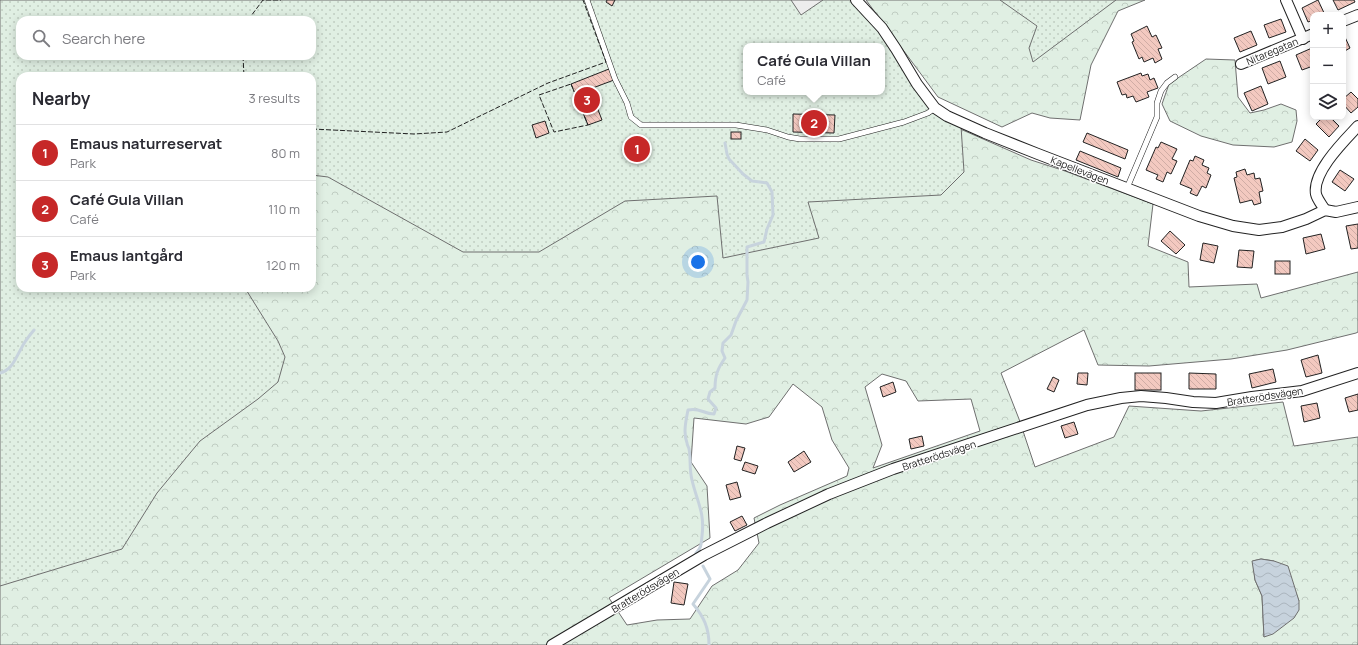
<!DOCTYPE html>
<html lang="en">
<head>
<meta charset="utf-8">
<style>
  :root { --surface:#fff; --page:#f7f7f7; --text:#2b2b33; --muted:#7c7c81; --line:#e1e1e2; --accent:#c62828 }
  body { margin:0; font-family:Manrope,sans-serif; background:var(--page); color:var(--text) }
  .controls { position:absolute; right:12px; top:12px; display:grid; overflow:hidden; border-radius:8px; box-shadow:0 2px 10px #0003 }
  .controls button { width:36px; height:36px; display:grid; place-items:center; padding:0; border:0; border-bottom:1px solid var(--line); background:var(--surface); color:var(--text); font:20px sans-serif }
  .you { position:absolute; left:698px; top:262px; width:14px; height:14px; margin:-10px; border:3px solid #fff; border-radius:50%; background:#1a73e8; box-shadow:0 0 0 6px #1a73e833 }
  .badge { display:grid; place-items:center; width:26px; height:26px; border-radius:50%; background:var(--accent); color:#fff; font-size:13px; font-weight:700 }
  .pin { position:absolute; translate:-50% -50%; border:2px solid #fff; box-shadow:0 1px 4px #0006 }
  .popup { position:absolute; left:743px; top:43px; width:142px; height:52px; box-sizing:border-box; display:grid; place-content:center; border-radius:8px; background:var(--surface); filter:drop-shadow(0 1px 3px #0005); font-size:13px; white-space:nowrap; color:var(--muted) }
  .popup b { font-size:15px; color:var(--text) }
  .popup::after { content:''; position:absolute; left:50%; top:100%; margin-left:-8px; border:8px solid transparent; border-top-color:var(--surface) }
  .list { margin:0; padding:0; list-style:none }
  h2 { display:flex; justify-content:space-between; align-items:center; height:52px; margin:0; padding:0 16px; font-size:17px }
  h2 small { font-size:13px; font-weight:400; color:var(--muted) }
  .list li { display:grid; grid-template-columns:26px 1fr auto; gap:12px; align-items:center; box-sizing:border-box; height:56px; padding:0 16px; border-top:1px solid var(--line) }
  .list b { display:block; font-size:15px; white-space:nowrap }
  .list p { margin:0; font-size:13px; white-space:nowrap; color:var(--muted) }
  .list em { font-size:13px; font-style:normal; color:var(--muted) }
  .icon { flex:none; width:22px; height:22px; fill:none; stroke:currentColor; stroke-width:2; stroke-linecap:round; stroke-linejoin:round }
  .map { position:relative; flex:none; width:1358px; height:645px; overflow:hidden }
  .search { position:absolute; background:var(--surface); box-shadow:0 2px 10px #0003; left:16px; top:16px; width:300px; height:44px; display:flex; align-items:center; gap:10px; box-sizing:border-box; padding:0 14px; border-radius:12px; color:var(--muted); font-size:15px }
  .panel { position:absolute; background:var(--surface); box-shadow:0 2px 10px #0003; left:16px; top:72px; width:300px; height:220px; border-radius:12px }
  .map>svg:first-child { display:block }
</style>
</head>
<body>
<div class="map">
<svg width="1358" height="645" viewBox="0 0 1358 645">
  <defs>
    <pattern id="forest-crowns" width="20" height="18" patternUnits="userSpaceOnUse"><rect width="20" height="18" fill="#e0efe3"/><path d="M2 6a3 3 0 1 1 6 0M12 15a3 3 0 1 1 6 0" fill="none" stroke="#c0cdc2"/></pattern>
    <pattern id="park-dots" width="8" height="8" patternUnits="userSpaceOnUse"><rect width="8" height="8" fill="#e0efe3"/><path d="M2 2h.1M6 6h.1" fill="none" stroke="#c0cdc2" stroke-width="1.8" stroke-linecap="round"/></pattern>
    <pattern id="water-waves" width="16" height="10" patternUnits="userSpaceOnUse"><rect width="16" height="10" fill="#c7d3dd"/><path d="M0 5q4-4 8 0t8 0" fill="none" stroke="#abb5bd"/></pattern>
    <pattern id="building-back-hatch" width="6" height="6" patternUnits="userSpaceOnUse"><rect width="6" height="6" fill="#f3c9c0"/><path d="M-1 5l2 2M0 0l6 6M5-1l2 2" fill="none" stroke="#d0aca5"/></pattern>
  </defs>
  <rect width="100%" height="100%" fill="#fff"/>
  <g fill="url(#forest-crowns)" stroke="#6f6f6f" fill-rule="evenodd">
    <path d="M0,0L20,20V288H312V136L885,111L882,46L858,11L933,117L1031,160L1065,171L1153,204L1148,246L1188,262L1189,287L1257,284L1261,298L1358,272V332L1356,333L1287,350L1231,359L1149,366L1098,365L1084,330L1001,373L1019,419L1035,467L1114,437L1129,406L1201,411L1283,402L1294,446L1358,437V645H0ZM882,374L906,381L918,401L971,399L980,431L873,468L882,445L865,387ZM793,384L822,407L832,440L849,468L847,476L780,505L754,518L759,543L738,570L712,586L690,619L657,620L627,625L609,598L710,538L707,486L691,462L694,418L746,424L769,417ZM1261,559L1274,561L1295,591L1299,601L1264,637L1262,596L1255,580L1253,561Z"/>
    <path d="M866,0H1145L1118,11L1091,65L1080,120L1050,118L1032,113L1002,127L938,97Z"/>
    <path d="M1206,59L1235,60L1238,97L1250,113L1264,110L1281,104L1296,110L1297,121L1292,142L1274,147L1233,145L1201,136L1170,121L1162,104L1169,84Z"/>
  </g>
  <g fill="url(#park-dots)" stroke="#6f6f6f" fill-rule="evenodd">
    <path d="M0,0H851L884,36L924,97L961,126L964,172L941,195L808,202L819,238L723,258L717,196L625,201L539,252H463L328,177L312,175V76H20V288H245L278,341L285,357L278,382L258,399L200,441L157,493L122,549L0,586ZM20,20H312V56H20ZM746,46H882V92H746Z"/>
    <path d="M1000,0H1116L1033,62L1029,48L1037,26Z"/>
  </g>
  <path fill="#ededed" stroke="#6f6f6f" d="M791,0H823L801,15Z"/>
  <path fill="url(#water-waves)" stroke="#6f6f6f" d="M1261,559L1274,561L1288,566L1299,601V610L1294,618L1273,634L1264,637L1262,596L1255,580L1252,561Z"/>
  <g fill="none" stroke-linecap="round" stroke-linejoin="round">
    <g stroke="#c7d3dd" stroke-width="3">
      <path d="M0,373C12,370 15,359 21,349C24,342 29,336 34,330"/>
      <path d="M696,553C702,547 701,544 702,536C705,512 697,502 692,480C689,469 691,458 689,449C689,448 687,445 687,443C683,433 686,420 688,410C700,407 703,414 714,414L716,408L708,399L710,392L715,388C715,375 718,368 725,358L722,351L723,343L731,335L736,321L747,300L748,282L747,275V247L764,242L767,229L773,215L772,192L767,183L752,181L743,174L729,159L727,154L725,143"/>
      <path d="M703,566L710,579L693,604C704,617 709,628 709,645"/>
    </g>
  </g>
  <g fill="url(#building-back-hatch)" stroke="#222">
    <path d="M607,0H615L612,6L606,2Z"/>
    <path d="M1318,0L1325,15H1313V20L1308,22L1302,8Z"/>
    <path d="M1333,0H1354L1355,2L1338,10Z"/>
    <path d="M1281,19L1286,32L1269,38L1264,25Z"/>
    <path d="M1147,26L1152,37L1156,35L1162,48L1158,49L1162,59L1155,63L1153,58L1144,62L1142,57L1139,59L1132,42L1134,41L1131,34Z"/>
    <path d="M1251,31L1257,45L1240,52L1234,38Z"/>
    <path d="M1344,35L1350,48L1343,52V36Z"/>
    <path d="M1312,48L1313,66L1302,70L1296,55Z"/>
    <path d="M1280,61L1286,77L1268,84L1262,68Z"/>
    <path d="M609,69L614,80L590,89L602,120L588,125L571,84Z"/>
    <path d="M1141,73L1142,76L1148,74L1150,80L1154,78L1158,88L1147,92L1149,97L1136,102L1133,96L1127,98L1126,94L1122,95L1117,82Z"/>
    <path d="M1261,86L1268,104L1252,111L1244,93Z"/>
    <path d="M1351,92L1358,99V107L1351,113L1343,104V99Z"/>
    <path d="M793,114L835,115L834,133L793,132Z"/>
    <path d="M1323,117H1330L1339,126L1329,137L1316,124Z"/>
    <path d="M545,121L549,133L536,138L532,125Z"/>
    <rect x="731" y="132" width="10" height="7"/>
    <path d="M1087,133L1128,150L1125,159L1083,142Z"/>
    <path d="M1305,139L1318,150L1310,161L1296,151Z"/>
    <path d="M1161,142L1177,149L1172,159L1177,161L1171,174L1167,172L1163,182L1156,179L1158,175L1146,170L1156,147L1158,148Z"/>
    <path d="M1080,151L1121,168L1118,177L1076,160Z"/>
    <path d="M1195,156L1204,160L1202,165L1209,168L1207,173L1211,175L1206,188L1202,186L1197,196L1190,193L1192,189L1180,184L1190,160L1193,161Z"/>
    <path d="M1245,169L1247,175L1254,173L1255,179L1260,178L1263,191L1259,192L1261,203L1254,205L1252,200L1240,203L1234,178L1237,177L1236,172Z"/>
    <path d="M1340,170L1354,179L1345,191L1332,182Z"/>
    <path d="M1358,224V248L1351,249L1346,226Z"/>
    <path d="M1170,231L1185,245L1176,254L1161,241Z"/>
    <path d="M1321,234L1325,249L1306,254L1303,238Z"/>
    <path d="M1203,243L1218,246L1214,263L1200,260Z"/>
    <path d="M1239,250L1254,251L1252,268L1237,267Z"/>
    <rect x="1275" y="261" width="15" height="13"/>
    <path d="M1318,355L1322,373L1306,377L1301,360Z"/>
    <path d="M1273,369L1276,382L1252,388L1249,374Z"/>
    <path d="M1078,373H1088L1087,385L1077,384Z"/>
    <rect x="1135" y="373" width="26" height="17"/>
    <path d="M1189,373L1216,374V389H1189Z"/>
    <path d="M1053,377L1059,380L1054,392L1047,389Z"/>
    <path d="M893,382L896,392L883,397L880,387Z"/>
    <path d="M1358,394V410L1349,412L1345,398Z"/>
    <path d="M1317,403L1320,418L1304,422L1301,406Z"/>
    <path d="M1074,422L1078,434L1065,438L1061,426Z"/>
    <path d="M922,436L924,446L911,449L909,439Z"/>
    <path d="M737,446L745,448L741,461L734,459Z"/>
    <path d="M804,451L811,462L794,472L788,462Z"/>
    <path d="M745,462L758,466L755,474L742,470Z"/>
    <path d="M737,482L741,497L730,500L726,485Z"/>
    <path d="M742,516L747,525L735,531L730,522Z"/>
    <path d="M674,582L688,584L684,605L671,603Z"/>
  </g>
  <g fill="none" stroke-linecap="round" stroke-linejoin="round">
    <g stroke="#222" stroke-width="6">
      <g id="service">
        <path d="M587,0L615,79L627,103L631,117L641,125H736L767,130L788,137L800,139H839L904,122L928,113L935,108"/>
        <path d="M1127,188L1157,117V103L1161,91L1167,83L1175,77"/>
      </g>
    </g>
    <g stroke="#222" stroke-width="12">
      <g id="minor">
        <path d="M856,0L882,28L896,49L917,84L935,108L947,116L985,133L1038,154L1199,216L1233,226L1259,230L1282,227L1306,219L1325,210L1336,212L1358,207"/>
        <path d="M1286,0L1303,39"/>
        <path d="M1343,21L1358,15"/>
        <path d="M1241,64L1313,34"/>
        <path d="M1325,210C1322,205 1317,199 1316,194C1312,172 1345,140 1358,126"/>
        <path d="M552,645L704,555L767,523L829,494L893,469L1087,405L1121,398L1141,396L1166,398L1193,402L1216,403L1252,397L1302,391L1358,373"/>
      </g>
    </g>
    <use href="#service" stroke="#fff" stroke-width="5"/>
    <use href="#minor" stroke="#fff" stroke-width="10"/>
    <g stroke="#222" stroke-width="1" stroke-dasharray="5 2" stroke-linecap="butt">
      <path d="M248,20L263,0H281"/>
      <path d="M243,56L244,76"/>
      <path d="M571,84L588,125L554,132L539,95Z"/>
      <path d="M312,129L414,134L447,132L548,83L606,62L583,0"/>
    </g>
  </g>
  <g text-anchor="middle" stroke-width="3" stroke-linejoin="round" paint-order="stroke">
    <g font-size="10" fill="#222" stroke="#fff">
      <text transform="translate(1272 51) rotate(-23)" y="4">Nitaregatan</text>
      <text transform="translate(1080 170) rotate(21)" y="4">Kapellevägen</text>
      <text transform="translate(1265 396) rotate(-9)" y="4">Bratterödsvägen</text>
      <text transform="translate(939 455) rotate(-18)" y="4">Bratterödsvägen</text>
      <text transform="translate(645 590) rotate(-31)" y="4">Bratterödsvägen</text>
    </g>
  </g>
</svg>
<div class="controls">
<button>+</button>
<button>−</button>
<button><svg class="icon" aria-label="layers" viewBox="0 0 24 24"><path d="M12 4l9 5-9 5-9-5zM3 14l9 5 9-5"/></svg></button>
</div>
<div class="you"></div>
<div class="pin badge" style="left:637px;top:149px">1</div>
<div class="pin badge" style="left:814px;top:123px">2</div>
<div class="popup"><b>Café Gula Villan</b>Café</div>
<div class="pin badge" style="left:587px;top:100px">3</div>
<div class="search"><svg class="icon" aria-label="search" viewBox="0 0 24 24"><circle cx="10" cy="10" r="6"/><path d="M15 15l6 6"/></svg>Search here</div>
<section class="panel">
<h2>Nearby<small>3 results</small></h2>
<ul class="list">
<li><span class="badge">1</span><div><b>Emaus naturreservat</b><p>Park</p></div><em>80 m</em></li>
<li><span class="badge">2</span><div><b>Café Gula Villan</b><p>Café</p></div><em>110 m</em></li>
<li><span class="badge">3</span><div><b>Emaus lantgård</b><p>Park</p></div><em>120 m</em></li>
</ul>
</section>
</div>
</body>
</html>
